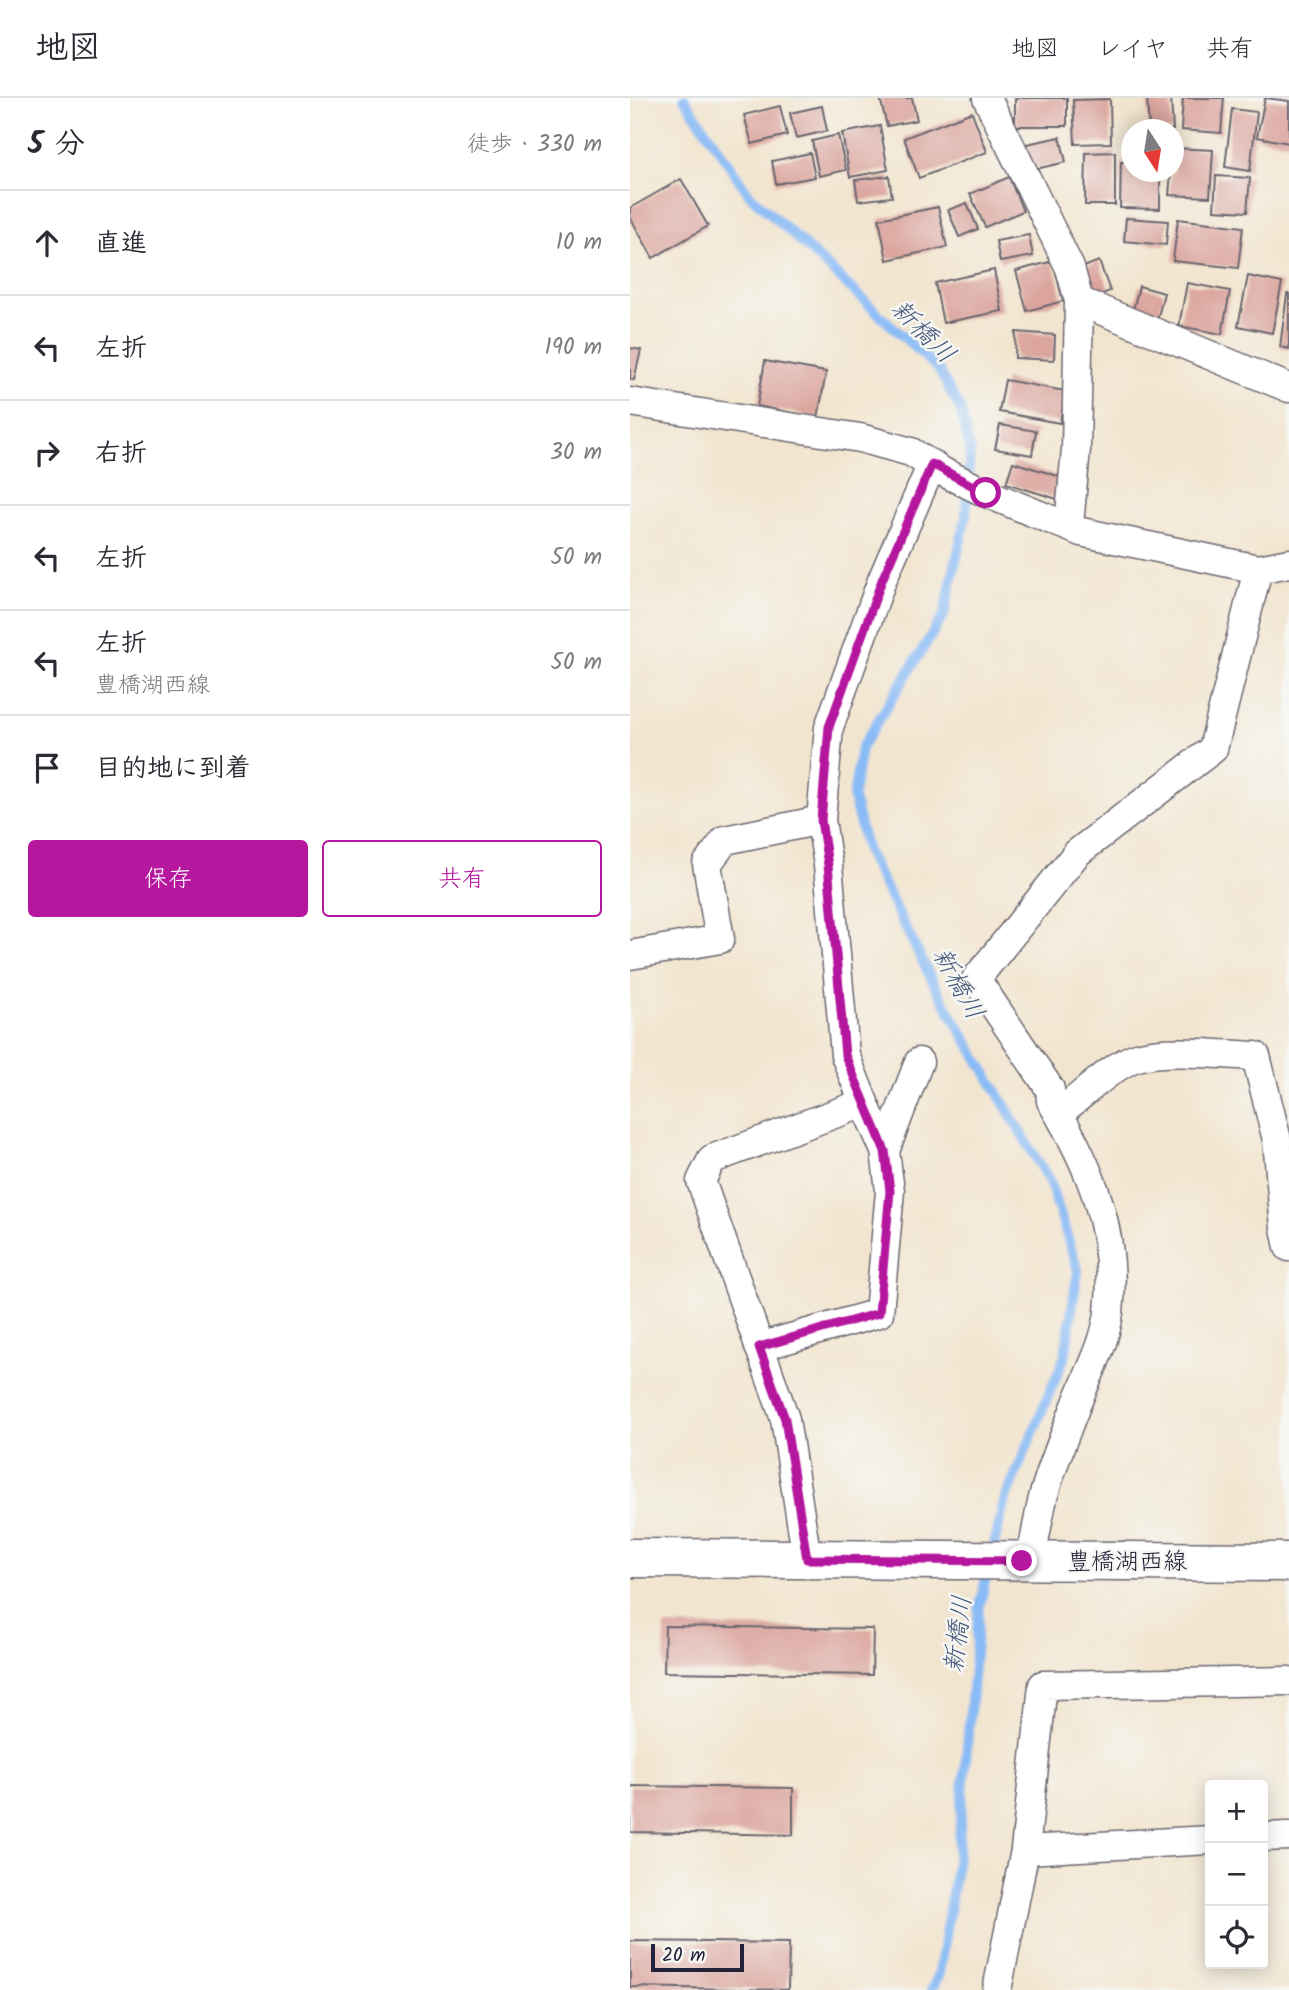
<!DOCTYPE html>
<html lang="ja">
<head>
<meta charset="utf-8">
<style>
  :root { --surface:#fff; --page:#f2f2f3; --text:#2b2b33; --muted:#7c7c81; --line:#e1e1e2; --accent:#b5179e }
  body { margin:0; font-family:Kalam,"Klee One",sans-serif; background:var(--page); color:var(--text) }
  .controls { position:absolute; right:21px; bottom:21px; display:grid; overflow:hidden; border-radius:7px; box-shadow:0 4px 18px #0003 }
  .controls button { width:63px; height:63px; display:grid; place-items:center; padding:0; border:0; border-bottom:2px solid var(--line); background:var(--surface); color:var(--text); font:35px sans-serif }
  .compass { position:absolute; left:491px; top:21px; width:63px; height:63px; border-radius:50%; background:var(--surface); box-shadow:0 4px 18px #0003; rotate:168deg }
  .scale { position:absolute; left:21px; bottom:18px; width:93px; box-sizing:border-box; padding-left:7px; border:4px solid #22223b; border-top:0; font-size:19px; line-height:24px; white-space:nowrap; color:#22223b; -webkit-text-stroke:5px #f6f6f2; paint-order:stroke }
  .stop { position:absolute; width:21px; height:21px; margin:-16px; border:5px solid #b5179e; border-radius:50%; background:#fff }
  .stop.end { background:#b5179e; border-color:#fff; box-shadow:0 2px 7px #0008 }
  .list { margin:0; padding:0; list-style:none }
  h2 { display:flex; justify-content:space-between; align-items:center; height:91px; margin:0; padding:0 28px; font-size:30px }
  h2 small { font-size:23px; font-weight:400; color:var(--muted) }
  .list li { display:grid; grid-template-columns:46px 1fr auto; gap:21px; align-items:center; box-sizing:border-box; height:105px; padding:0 28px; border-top:2px solid var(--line) }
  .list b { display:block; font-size:26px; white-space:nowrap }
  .list p { margin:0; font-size:23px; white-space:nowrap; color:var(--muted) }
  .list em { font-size:23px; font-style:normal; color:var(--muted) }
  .actions { display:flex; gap:14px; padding:21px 28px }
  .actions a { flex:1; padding:16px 0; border:2px solid var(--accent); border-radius:7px; text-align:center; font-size:24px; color:var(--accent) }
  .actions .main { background:var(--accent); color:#fff }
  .icon { flex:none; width:38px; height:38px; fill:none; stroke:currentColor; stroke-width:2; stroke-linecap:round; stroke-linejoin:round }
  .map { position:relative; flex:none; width:659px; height:1892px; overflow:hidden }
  header { display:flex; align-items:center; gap:42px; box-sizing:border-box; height:98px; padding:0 35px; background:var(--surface); border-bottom:2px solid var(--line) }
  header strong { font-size:33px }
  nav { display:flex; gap:38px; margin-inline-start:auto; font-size:24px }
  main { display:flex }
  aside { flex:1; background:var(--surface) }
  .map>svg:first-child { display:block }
</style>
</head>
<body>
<header>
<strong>地図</strong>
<nav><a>地図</a><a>レイヤ</a><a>共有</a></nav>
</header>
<main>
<aside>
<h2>5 分<small>徒歩 · 330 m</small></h2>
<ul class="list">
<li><svg class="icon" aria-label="ahead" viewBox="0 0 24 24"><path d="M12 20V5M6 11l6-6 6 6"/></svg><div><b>直進</b></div><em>10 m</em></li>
<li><svg class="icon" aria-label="left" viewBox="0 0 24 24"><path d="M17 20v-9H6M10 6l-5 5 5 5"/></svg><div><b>左折</b></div><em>190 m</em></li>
<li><svg class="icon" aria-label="right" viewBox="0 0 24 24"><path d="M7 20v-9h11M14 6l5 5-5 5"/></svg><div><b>右折</b></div><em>30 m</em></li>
<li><svg class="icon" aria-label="left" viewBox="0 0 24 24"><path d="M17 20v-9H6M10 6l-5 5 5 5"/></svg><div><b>左折</b></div><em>50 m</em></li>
<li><svg class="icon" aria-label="left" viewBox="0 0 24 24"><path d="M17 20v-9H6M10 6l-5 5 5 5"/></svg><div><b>左折</b><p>豊橋湖西線</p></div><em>50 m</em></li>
<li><svg class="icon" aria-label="arrive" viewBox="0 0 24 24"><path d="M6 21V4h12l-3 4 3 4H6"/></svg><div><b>目的地に到着</b></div></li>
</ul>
<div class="actions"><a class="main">保存</a><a>共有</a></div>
</aside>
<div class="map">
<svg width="659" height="1892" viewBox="0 0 659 1892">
  <rect width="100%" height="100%" fill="#f6f6f2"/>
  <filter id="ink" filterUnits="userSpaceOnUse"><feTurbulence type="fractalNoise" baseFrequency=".0143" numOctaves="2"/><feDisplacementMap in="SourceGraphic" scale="14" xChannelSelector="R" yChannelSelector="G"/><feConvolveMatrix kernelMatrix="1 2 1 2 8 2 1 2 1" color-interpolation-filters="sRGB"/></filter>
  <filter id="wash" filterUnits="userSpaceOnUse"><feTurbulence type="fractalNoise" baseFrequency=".00686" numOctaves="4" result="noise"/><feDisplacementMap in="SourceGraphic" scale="28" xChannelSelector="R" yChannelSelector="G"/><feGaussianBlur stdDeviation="1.57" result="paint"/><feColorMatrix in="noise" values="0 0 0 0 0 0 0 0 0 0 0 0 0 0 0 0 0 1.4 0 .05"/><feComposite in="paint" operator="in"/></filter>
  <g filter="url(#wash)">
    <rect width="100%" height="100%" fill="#f2e5cf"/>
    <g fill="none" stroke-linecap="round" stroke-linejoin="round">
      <g stroke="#89bbf6" stroke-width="10">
        <path d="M54,0L118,95L308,271L330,311L340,352L336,418L314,517L231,650L223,699L237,754L307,892L419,1082L448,1172L435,1258L374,1404L362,1456"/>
        <path d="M302,1892L309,1875L327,1763L349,1511L358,1470"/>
      </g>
    </g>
    <g id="blocks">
      <g fill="#dba59e">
        <path d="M250,0H282L287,22L257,28Z"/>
        <rect x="385" y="0" width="52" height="28"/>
        <path d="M517,0H541L543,32H519Z"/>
        <path d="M553,0H594L591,35L551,32Z"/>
        <path d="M635,0L659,3V45L627,39Z"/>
        <path d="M480,1L481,45L445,46L443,2Z"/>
        <path d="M150,8L157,37L122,46L114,17Z"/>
        <path d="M192,8L197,33L166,40L160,15Z"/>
        <path d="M602,11L627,14L620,73L595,69Z"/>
        <path d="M342,14L357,54L289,80L274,40Z"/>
        <path d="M250,28L258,72L220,79L212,35Z"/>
        <path d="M208,37L216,72L189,78L182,43Z"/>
        <path d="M430,39L436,64L397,73L392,47Z"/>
        <path d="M544,50L583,52L580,99L539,97L541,74H544Z"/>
        <path d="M485,54V107H455L456,55Z"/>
        <path d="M180,55L185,79L146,86L142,63Z"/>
        <path d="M491,64H502V74H530V111L490,110Z"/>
        <path d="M259,78L262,99L228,103L225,82Z"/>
        <path d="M586,78L620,80L617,114L584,112Z"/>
        <path d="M379,79L393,113L355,129L340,96Z"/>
        <path d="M51,81L78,128L23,160L0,119V110Z"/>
        <path d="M337,105L348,131L329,139L318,112Z"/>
        <path d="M308,109L317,149L257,162L249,121Z"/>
        <path d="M496,120L538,123L536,147L494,143Z"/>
        <path d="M548,121L613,129L608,170L543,163Z"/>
        <path d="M399,137L403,158L370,164L366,143Z"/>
        <path d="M423,163L433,203L397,213L386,173Z"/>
        <path d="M469,163L480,193L457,202L446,172Z"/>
        <path d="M364,172L372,213L313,225L305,185Z"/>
        <path d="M618,178L652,185L642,235L608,228Z"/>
        <path d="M557,185L600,193L592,236L549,228Z"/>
        <path d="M509,188L534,195L527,223L502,216Z"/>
        <path d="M657,196H659V251L650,249Z"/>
        <path d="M386,234L425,237L424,262L385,260Z"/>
        <path d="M0,250L11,252L4,282L0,281Z"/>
        <path d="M135,263L196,274L188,320L127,308Z"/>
        <path d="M375,282L435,293L430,325L369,314Z"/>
        <path d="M370,327L406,333L402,357L365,351Z"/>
        <path d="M383,364L434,380L427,401L376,385Z"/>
        <path d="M35,1528L243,1531L242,1577L34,1574Z"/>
        <path d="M0,1688L163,1690V1737L0,1734Z"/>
        <path d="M0,1843L159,1845L158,1892L0,1889Z"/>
      </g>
    </g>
  </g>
  <g filter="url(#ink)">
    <use href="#blocks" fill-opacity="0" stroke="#6b666f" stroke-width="2"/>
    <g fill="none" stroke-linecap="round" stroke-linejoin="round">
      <g stroke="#6b666f" stroke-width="31">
        <g id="minor">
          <path d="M357,0L440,170L449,203L446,351L440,416L436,427"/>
          <path d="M449,203L659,290"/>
          <path d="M0,304L230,340L281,354L309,372L356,395L451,434L628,471L659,465"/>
          <path d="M0,857L90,841L77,766L95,742L191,722"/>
          <path d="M429,1015C449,1000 484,966 507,959C536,950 594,957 626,958L647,1042L655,1130L659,1149"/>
          <path d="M255,1053L289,964"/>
          <path d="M129,1249L249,1215L260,1093L255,1053L234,1005"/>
          <path d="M177,1461L155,1321L71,1083L82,1061L234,1005L215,957L198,767L191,722L199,629L252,482L302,366"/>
          <path d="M400,1463C405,1442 408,1421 413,1400C421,1370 434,1339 445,1310C457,1278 475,1248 479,1214C488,1136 461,1069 421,1003L420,991L346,881L447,755L583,651L628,471"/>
          <path d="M633,1739L659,1738"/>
          <path d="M395,1752L580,1742"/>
          <path d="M367,1892L395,1752L413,1587L659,1583"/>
        </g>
      </g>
      <g stroke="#6b666f" stroke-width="41">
        <path id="primary" d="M0,1460L659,1464"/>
      </g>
      <use href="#minor" stroke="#fff" stroke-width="28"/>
      <use href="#primary" stroke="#fff" stroke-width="38"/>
    </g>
  </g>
  <g fill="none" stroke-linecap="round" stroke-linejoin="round" filter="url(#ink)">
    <path stroke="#b5179e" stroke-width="9" d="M356,395L302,366L252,482L199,629L191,722L198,767L215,957L255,1053L260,1093L249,1215L129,1249L155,1321L177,1461L392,1463"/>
  </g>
  <g text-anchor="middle" stroke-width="5" stroke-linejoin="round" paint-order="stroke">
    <g font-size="24" fill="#22223b" stroke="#f6f6f2">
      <text x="497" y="1471">豊橋湖西線</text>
    </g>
    <g font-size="26" font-style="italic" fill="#46587c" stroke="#f6f6f2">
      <text transform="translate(294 233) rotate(45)" y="9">新橋川</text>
      <text transform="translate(329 885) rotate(61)" y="9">新橋川</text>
      <text transform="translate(327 1536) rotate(-83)" y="9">新橋川</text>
    </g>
  </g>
</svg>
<div class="controls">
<button>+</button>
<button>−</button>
<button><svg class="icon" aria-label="locate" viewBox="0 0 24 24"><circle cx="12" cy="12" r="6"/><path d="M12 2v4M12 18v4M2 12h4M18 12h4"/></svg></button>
</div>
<svg class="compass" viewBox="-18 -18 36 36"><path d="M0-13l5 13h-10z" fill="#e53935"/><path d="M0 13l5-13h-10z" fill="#7c7c81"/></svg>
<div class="scale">20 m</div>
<div class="stop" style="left:356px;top:395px"></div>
<div class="stop end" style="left:392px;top:1463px"></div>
</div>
</main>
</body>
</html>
